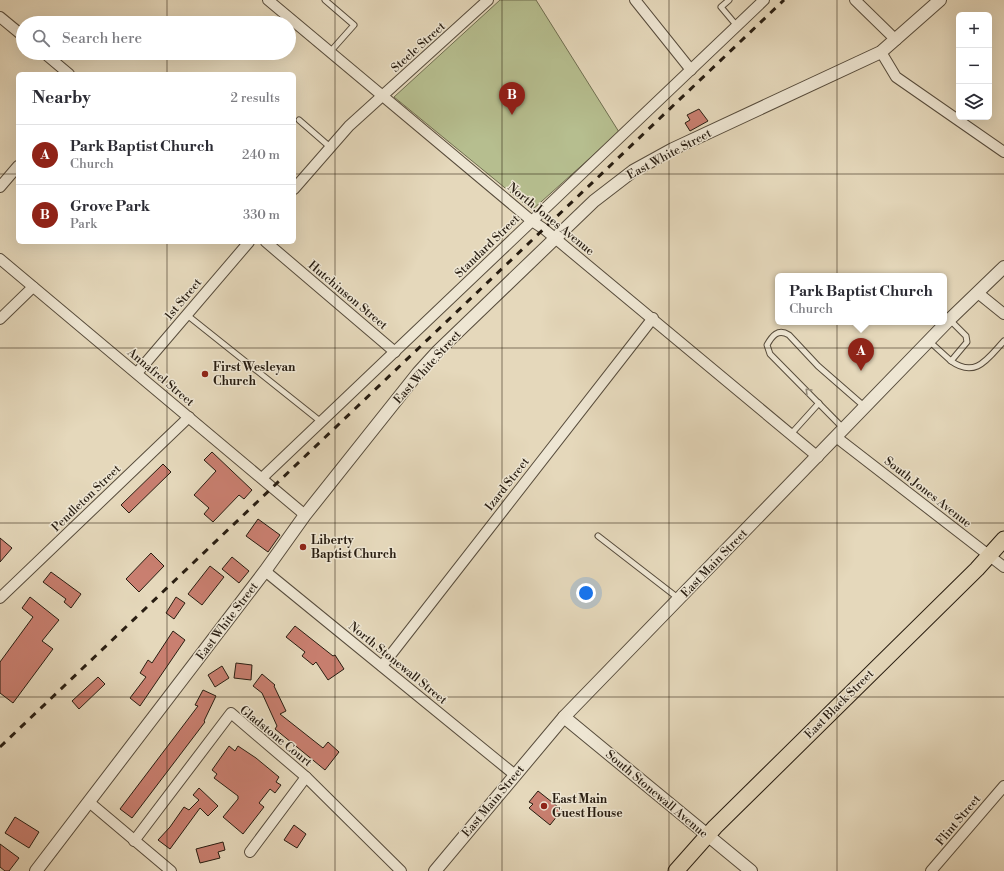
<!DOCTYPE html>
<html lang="en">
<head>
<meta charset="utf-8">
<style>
	body { margin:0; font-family:"Libre Bodoni",serif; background:#f2f2f3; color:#2b2b33 }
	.controls { position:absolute; right:12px; top:12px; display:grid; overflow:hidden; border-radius:6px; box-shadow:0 4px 16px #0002 }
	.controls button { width:36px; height:36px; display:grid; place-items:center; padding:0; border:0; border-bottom:1px solid #e1e1e2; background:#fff; color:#2b2b33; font:20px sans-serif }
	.you { position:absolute; left:586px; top:593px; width:14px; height:14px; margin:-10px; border:3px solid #fff; border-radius:50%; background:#1a73e8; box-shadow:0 0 0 6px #1a73e833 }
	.badge { display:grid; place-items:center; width:26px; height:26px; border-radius:50%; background:#8f2418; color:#fff; font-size:13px; font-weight:700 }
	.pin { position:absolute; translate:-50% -33px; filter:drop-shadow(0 1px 2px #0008) }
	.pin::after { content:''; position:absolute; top:21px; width:14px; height:12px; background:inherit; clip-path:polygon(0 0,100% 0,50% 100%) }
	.popup { position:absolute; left:775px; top:273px; width:172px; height:52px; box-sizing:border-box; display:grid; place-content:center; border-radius:6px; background:#fff; filter:drop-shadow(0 1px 3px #0005); font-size:13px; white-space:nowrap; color:#7c7c81 }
	.popup b { font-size:15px; color:#2b2b33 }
	.popup::after { content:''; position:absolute; left:50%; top:100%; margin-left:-8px; border:8px solid transparent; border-top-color:#fff }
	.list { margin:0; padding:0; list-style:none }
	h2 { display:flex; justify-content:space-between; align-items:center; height:52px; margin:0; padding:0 16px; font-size:17px }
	h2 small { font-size:13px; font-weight:400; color:#7c7c81 }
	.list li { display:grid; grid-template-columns:26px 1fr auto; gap:12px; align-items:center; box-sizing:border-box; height:60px; padding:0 16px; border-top:1px solid #e1e1e2 }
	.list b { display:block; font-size:15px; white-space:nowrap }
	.list p { margin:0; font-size:13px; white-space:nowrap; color:#7c7c81 }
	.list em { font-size:13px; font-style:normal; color:#7c7c81 }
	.icon { flex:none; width:22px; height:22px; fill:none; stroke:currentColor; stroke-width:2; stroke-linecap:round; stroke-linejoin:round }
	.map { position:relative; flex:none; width:1004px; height:871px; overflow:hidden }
	.search { position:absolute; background:#fff; box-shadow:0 4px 16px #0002; left:16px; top:16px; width:280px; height:44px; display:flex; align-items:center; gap:10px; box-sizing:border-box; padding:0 14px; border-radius:22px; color:#7c7c81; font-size:15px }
	.panel { position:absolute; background:#fff; box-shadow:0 4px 16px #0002; left:16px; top:72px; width:280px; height:172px; border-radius:6px }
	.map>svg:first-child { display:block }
</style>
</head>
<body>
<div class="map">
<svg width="1004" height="871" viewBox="0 0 1004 871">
	<rect width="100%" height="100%" fill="#e5d8bb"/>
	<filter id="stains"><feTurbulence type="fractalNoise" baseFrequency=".005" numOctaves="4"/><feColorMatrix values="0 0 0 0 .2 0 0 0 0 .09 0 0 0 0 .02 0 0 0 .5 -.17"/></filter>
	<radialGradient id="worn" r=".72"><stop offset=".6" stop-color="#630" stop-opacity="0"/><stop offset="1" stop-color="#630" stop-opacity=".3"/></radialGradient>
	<path fill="#b6be8f" stroke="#6f6e50" d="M500,0H536L619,132L532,210L394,97Z"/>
	<g fill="#c97f70" stroke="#281d11">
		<path d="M699,109L708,121L690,131L685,123L690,120L687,115Z"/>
		<path d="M212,452L252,490L244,499L239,495L213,522L204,514L209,508L194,495L216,471L204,460Z"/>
		<path d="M163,464L171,472L129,513L121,505Z"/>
		<path d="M258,519L280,535L268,552L246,536Z"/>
		<path d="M0,538L12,548L0,562Z"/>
		<path d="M151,553L164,566L139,592L126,579Z"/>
		<path d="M232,557L249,571L239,583L222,569Z"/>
		<path d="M210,566L224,577L202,605L188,594Z"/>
		<path d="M51,572L81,594L71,608L64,602L66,599L43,582Z"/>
		<path d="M30,597L59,620L42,641L53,649L13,703L0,693V662L33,617L22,608Z"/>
		<path d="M176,597L185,603L174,619L166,613Z"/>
		<path d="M295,626L333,656L335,655L344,669L328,680L316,662L313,665L302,656L305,652L286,637Z"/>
		<path d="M173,631L185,640L140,706L130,698L146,677L140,673L148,660L152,663Z"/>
		<path d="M236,663L252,665L251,680L234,678Z"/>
		<path d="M222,666L229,678L215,687L208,675Z"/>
		<path d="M262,674L275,685L274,686L286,711L280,714L323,748L328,742L339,752L325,770L275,729L277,726L262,693L253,686Z"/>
		<path d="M98,677L105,684L79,709L72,701Z"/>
		<path d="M203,690L216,696L204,721L205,722L132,818L120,809L198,706L195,705Z"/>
		<path d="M229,746L235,751L238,746L256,758L279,777L276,782L281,785L275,793L270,789L259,803L264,807L243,834L223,817L238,799V796L214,778L217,774L212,770Z"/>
		<path d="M199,788L218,806L208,816L200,808L170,849L158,840L170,827L184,807L189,810L199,800L193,795Z"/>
		<path d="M538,791L562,810L550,825L529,808L533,804L529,802Z"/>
		<path d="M15,817L39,832L29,848L5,833Z"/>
		<path d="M294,825L306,834L297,848L284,840Z"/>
		<path d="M223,842L225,850L218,852L220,858L200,863L196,849Z"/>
		<path d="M0,844L19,858L9,871H5L0,867Z"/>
	</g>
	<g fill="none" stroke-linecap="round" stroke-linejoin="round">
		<defs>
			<g id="service">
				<path d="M325,0L354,25L330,52"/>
				<path d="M729,0L721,7L737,26"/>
				<path d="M299,120L330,147"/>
				<path d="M187,315L320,421"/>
				<path d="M929,341L951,361L967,342L966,336L950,320"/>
				<path d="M951,361C976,379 988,358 1004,341"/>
				<path d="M843,428L770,354L767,345C772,336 778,328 789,335L818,366L865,407"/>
				<path d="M791,434L819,403"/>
				<path d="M598,536L678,598"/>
			</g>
			<g id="minor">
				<path d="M268,0L532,221L544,229L818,457"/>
				<path d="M635,0L691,70"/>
				<path d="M855,0L896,40"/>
				<path d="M0,17L23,36"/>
				<path d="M881,52L896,77L1004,152"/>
				<path d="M44,53L69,74"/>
				<path d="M0,187L18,166"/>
				<path d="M294,189L349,126L488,0"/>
				<path d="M266,242L395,352"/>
				<path d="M0,259L305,515"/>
				<path d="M978,293L1004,314"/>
				<path d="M0,319L33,287"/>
				<path d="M137,373L249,242"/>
				<path d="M836,437L1004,567"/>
				<path d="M262,478L764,0"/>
				<path d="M265,571L515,775"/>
				<path d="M0,598L189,417"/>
				<path d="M382,666L653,318"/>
				<path d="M89,802L171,871"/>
				<path d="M134,841L231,713L306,777L401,871"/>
				<path d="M250,852L306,777"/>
				<path d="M931,871L1004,786"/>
			</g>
			<g id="tertiary">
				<path d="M564,717L751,871"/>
				<path d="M36,871L265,571L305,515L418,373L438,351L594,201L633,171L673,149L881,52L940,0"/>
				<path d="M435,871L564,717L949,320L1004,267"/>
			</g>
			<path id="primary" d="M676,871L715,827L977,569L1004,539"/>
		</defs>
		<use href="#service" stroke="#574c3c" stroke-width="7"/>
		<use href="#minor" stroke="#574c3c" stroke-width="12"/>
		<use href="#tertiary" stroke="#574c3c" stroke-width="14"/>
		<use href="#primary" stroke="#281d11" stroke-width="17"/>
		<use href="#service" stroke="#eee6d3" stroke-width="5"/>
		<use href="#minor" stroke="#eee6d3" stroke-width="10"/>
		<use href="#tertiary" stroke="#eee6d3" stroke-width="12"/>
		<use href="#primary" stroke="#e5d8bb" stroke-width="15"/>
		<path stroke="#281d11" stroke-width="3" stroke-dasharray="7 7" stroke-linecap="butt" d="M0,747L784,0"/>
	</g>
	<defs><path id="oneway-chevron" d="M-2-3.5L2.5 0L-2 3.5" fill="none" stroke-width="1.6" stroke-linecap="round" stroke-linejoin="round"/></defs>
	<use stroke="#958c7c" href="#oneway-chevron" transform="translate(808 391) rotate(-135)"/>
	<path fill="none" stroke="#281d11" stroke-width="1" stroke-opacity="0.55" d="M167,0V23M335,0V871M502,0V871M669,0V871M837,0V871M167,53V74M0,174H18M294,174H1004M167,242V871M0,348H1004M0,523H1004M0,697H1004"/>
	<g fill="#8f2418" stroke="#eee6d3" stroke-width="1.5">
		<circle cx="205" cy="374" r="4"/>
		<circle cx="303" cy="547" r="4"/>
		<circle cx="544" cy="806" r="4"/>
	</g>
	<g text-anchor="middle" stroke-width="3" stroke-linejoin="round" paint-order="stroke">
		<g font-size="12" fill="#281d11" stroke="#eee6d3">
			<text transform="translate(418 47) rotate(-42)" y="4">Steele Street</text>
			<text transform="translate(669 154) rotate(-28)" y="4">East White Street</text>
			<text transform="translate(551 219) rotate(39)" y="4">North Jones Avenue</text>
			<text transform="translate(487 246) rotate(-44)" y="4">Standard Street</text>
			<text transform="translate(348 295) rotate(40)" y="4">Hutchinson Street</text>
			<text transform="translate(183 299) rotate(-50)" y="4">1st Street</text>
			<text transform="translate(427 367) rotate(-48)" y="4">East White Street</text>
			<text transform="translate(161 377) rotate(40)" y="4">Annafrel Street</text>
			<text transform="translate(507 484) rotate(-52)" y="4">Izard Street</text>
			<text transform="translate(928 492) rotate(38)" y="4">South Jones Avenue</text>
			<text transform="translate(86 498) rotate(-44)" y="4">Pendleton Street</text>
			<text transform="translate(714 563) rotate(-46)" y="4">East Main Street</text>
			<text transform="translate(227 621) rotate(-53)" y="4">East White Street</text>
			<text transform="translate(398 663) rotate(39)" y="4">North Stonewall Street</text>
			<text transform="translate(839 704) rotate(-45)" y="4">East Black Street</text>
			<text transform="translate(276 736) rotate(39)" y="4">Gladstone Court</text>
			<text transform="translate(657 794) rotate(40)" y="4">South Stonewall Avenue</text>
			<text transform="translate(493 801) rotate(-50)" y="4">East Main Street</text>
			<text transform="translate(958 820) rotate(-50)" y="4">Flint Street</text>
		</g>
		<g font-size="12" font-weight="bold" fill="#281d11" stroke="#eee6d3" text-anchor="start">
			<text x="213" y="371">First Wesleyan<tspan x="213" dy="14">Church</tspan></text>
			<text x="311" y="544">Liberty<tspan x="311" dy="14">Baptist Church</tspan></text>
			<text x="552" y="803">East Main<tspan x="552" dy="14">Guest House</tspan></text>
		</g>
	</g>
	<rect width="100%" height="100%" filter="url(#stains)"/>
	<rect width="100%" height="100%" fill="url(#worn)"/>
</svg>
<div class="controls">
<button>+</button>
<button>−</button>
<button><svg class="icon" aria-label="layers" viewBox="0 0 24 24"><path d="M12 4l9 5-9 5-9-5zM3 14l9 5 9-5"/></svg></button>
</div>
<div class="you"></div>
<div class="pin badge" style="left:861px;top:371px">A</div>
<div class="popup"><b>Park Baptist Church</b>Church</div>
<div class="pin badge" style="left:512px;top:115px">B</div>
<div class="search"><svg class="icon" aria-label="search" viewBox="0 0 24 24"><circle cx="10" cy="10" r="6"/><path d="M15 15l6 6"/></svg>Search here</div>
<section class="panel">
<h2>Nearby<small>2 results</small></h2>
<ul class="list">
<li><span class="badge">A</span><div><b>Park Baptist Church</b><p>Church</p></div><em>240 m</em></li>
<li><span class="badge">B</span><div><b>Grove Park</b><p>Park</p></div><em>330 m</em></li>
</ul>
</section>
</div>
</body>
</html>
